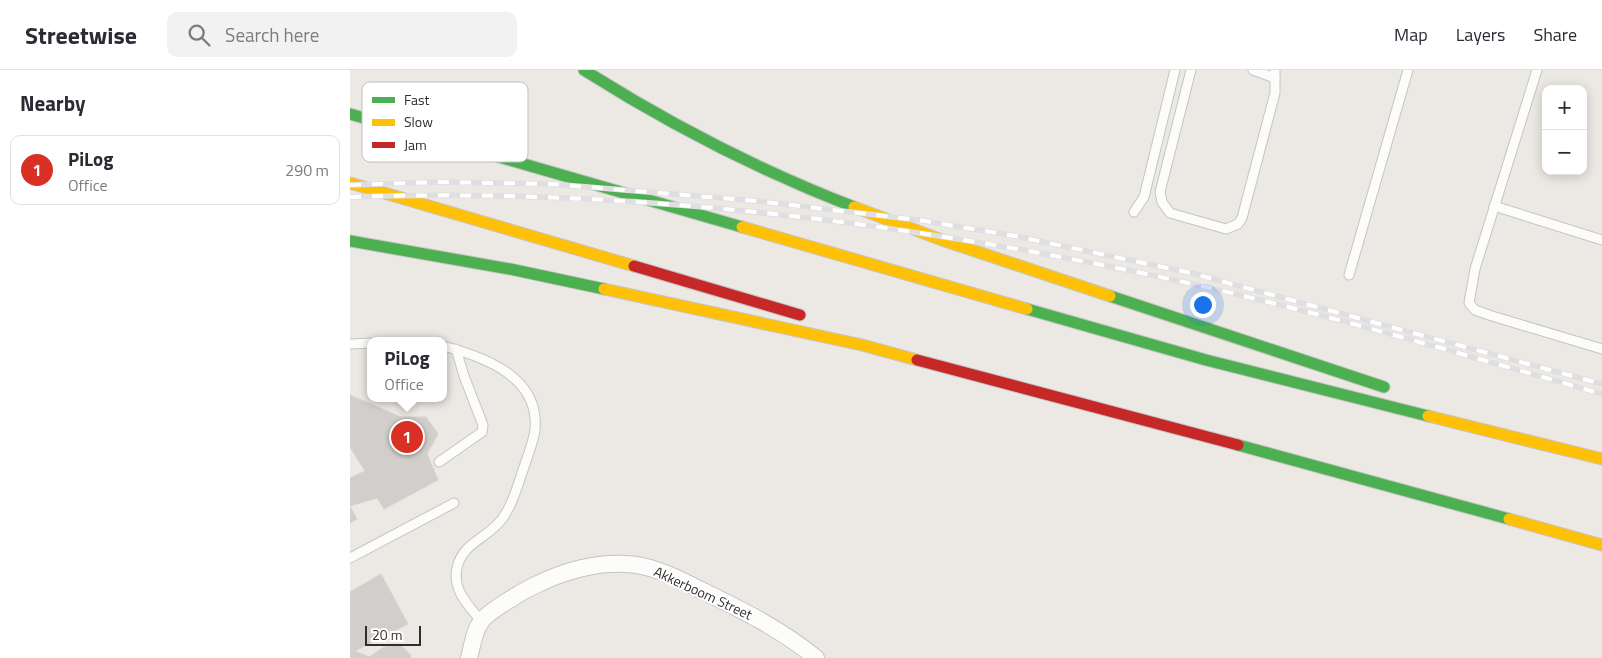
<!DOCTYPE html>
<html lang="en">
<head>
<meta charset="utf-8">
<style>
	body { margin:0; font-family:"Titillium Web",sans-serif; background:#f2f2f3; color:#2b2b33 }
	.controls { position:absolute; right:15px; top:15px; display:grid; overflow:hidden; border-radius:10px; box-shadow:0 2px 12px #0003 }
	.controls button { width:45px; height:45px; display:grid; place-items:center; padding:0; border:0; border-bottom:1px solid #e1e1e2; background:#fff; color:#2b2b33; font:25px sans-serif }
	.scale { position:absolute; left:15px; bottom:12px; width:56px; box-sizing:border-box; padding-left:5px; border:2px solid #2e2e2e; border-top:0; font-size:14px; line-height:18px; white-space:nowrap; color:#2e2e2e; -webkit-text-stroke:4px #fff; paint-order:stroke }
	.you { position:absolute; left:852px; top:234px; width:18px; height:18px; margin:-12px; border:4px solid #fff; border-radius:50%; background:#1a73e8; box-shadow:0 0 0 8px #1a73e833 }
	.badge { display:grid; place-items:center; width:32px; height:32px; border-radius:50%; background:#d93025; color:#fff; font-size:16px; font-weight:700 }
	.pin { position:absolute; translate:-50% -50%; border:2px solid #fff; box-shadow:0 1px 5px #0006 }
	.popup { position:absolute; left:17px; top:267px; width:80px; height:65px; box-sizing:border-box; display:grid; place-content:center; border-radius:10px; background:#fff; filter:drop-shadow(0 1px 4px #0005); font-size:16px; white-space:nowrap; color:#7c7c81 }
	.popup b { font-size:19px; color:#2b2b33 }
	.popup::after { content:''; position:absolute; left:50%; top:100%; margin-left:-10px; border:10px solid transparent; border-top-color:#fff }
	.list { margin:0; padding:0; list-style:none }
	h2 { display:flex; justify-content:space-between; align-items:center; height:65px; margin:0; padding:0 20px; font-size:21px }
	h2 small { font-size:16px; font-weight:400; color:#7c7c81 }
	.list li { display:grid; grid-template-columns:32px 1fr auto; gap:15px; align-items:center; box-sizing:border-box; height:70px; margin:0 10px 10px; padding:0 10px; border:1px solid #e1e1e2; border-radius:10px }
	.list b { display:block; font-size:19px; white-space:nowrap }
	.list p { margin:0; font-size:16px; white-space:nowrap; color:#7c7c81 }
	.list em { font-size:16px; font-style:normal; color:#7c7c81 }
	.icon { flex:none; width:28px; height:28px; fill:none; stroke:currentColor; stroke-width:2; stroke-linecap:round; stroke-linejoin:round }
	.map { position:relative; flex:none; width:1252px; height:588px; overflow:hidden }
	header { display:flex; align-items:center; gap:30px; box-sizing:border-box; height:70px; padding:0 25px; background:#fff; border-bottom:1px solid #e1e1e2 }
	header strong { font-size:24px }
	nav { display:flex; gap:28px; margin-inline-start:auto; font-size:18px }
	.search { width:350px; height:45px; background:#f2f2f3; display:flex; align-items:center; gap:12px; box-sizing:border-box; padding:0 18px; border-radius:10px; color:#7c7c81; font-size:19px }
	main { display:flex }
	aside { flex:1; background:#fff }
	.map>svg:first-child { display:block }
</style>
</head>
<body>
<header>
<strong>Streetwise</strong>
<div class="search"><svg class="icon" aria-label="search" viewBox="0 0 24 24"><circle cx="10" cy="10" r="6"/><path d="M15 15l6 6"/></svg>Search here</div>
<nav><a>Map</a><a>Layers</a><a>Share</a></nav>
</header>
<main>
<aside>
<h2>Nearby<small></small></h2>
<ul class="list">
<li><span class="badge">1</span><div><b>PiLog</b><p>Office</p></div><em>290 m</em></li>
</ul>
</aside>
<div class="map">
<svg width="1252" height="588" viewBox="0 0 1252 588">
	<rect width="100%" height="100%" fill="#ece8e4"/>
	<g fill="#d1cecb" stroke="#d7d4d0">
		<path d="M0,325L51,347H76L88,364L77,384L88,410L34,439L27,428L0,436L7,449L0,453V408L15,401L0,377Z"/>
		<path d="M31,504L58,554L5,581L19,587L34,577L50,575L60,584L61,588H0V522Z"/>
	</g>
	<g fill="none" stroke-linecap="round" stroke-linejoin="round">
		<defs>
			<g id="lane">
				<path d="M841,0L810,122L812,132L820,143L876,159L888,154L892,148L925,23V0"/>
				<path d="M903,0L925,8"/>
				<path d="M1187,0L1125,199L1119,233L1125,240L1142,246L1252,279"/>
				<path d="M1144,136L1252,170"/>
				<path d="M784,142L794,127L825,0"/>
				<path d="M999,205L1058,0"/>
				<path d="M0,274L21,273"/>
				<path d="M93,276C135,287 190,307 185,360C183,373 178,385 174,397C168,414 163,434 152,449C138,468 112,473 107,498C102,520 119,536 131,551"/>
				<path d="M89,392L132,362L133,355L114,306L106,279"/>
				<path d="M0,488L104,433"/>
			</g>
			<path id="street" d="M119,588C122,577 124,561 131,552C137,542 176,519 188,514C214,501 247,492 276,494C304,495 331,510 355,522C394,541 432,560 466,588"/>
			<g id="fast">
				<path d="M234,0C321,55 408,100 504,137"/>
				<path d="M0,44L392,157"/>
				<path d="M0,171L160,199L254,219"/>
				<path d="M760,226L1034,317"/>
				<path d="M677,239L856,290L1078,346"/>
				<path d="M888,375L1159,449"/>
			</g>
			<g id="slow">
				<path d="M0,113L284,196"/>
				<path d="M504,137L592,170L760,226"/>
				<path d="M392,157L677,239"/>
				<path d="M254,219L512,275L567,290"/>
				<path d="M1078,346L1252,389"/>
				<path d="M1159,449L1252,475"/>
			</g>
			<g id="jam">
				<path d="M284,196L450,245"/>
				<path d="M567,290L888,375"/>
			</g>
		</defs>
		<use href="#lane" stroke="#c5c4c5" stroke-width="11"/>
		<use href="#street" stroke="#c5c4c5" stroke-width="18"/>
		<use href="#fast" stroke="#c6c5c4" stroke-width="13"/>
		<use href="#slow" stroke="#c6c5c4" stroke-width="13"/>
		<use href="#jam" stroke="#c6c5c4" stroke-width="13"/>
		<use href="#lane" stroke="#fcfcfb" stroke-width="9"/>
		<use href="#street" stroke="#fcfcfb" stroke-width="16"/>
		<use href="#fast" stroke="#4caf50" stroke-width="11"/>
		<use href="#slow" stroke="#ffc107" stroke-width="11"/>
		<use href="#jam" stroke="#c62828" stroke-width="11"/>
		<defs>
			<g id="rail">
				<path d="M0,115L88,112L202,114L407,131L568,150L665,166L841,203L1252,314"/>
				<path d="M0,127C280,117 565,153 838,213C977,244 1115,285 1252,324"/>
			</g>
		</defs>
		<use href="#rail" stroke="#dfdfe1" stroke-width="5.5"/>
		<use href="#rail" stroke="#fff" stroke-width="4" stroke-dasharray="11" stroke-linecap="butt"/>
	</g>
	<g text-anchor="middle" stroke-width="4" stroke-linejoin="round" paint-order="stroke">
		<g font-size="14" fill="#2e2e2e" stroke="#fff">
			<text transform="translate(353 523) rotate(25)" y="5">Akkerboom Street</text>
		</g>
	</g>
	<rect x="12" y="12" width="166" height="80" rx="8" fill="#fff" stroke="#c0c0c0" stroke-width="1"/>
	<rect x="22" y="27" width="23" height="6" fill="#4caf50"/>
	<rect x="22" y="49" width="23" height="7" fill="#ffc107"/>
	<rect x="22" y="72" width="23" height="6" fill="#c62828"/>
	<g font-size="14" fill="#2e2e2e">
		<text x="54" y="35">Fast</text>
		<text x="54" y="57">Slow</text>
		<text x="54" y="80">Jam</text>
	</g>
</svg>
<div class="controls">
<button>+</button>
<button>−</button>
</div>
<div class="scale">20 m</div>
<div class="you"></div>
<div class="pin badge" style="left:57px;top:367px">1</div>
<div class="popup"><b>PiLog</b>Office</div>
</div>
</main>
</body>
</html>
